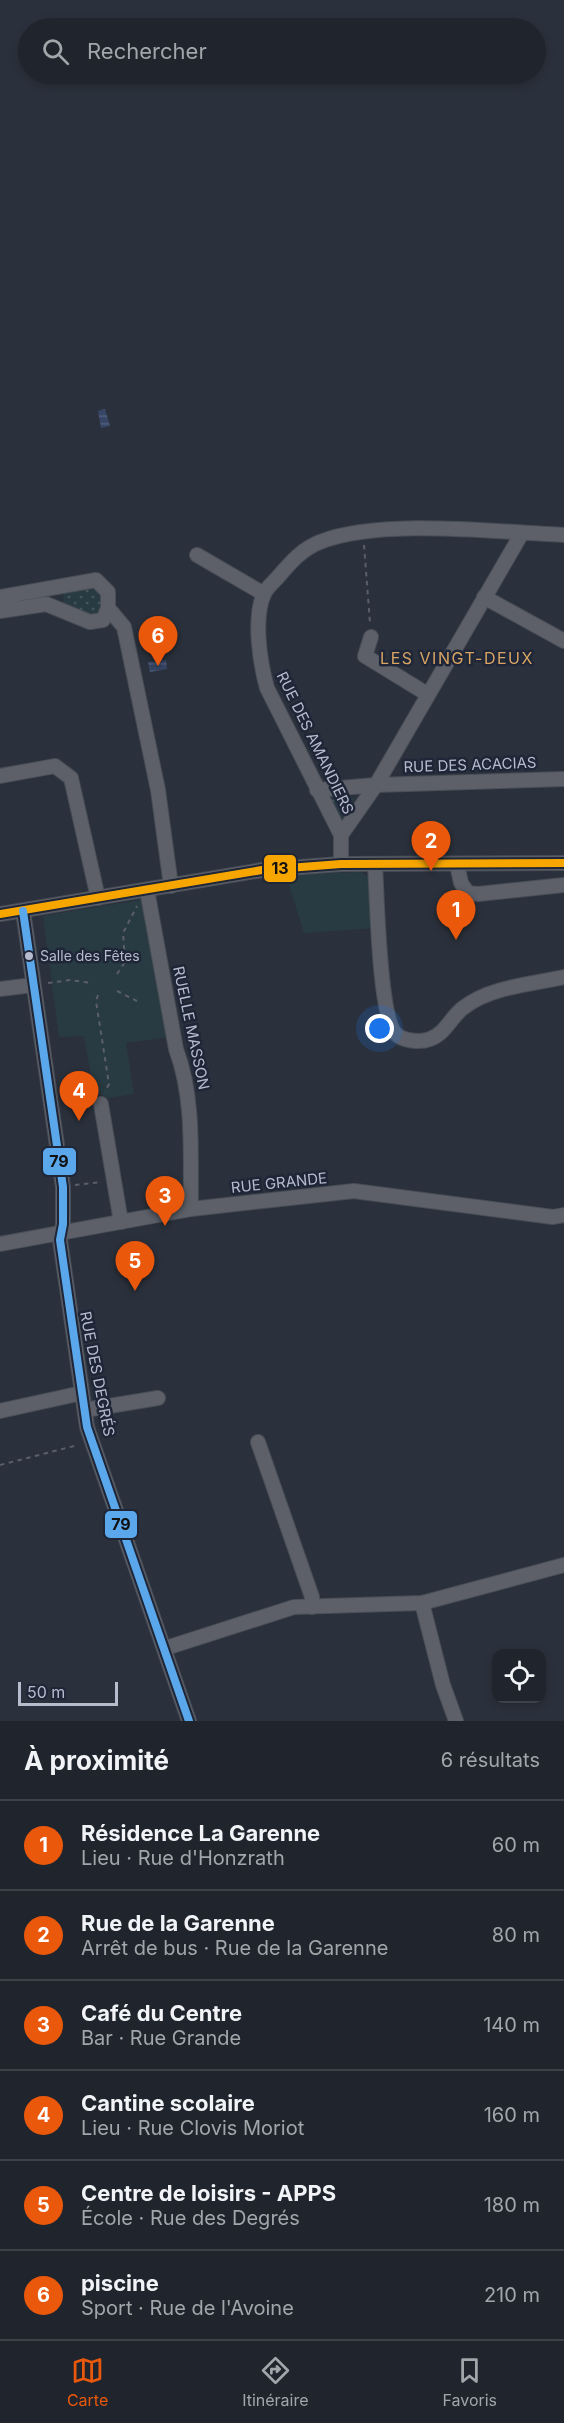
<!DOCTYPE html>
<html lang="fr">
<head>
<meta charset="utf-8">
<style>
	body { margin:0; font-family:Inter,sans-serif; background:#2d3139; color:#f1f3f6 }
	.controls { position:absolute; right:18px; bottom:18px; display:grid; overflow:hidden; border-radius:12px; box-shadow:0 3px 9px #0003 }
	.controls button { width:54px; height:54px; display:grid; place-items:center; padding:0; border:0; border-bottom:2px solid #3d4249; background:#20252d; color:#f1f3f6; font:30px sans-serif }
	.scale { position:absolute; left:18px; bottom:15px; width:100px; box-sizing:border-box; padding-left:6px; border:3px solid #b7bccc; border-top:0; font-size:16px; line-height:21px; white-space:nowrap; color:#b7bccc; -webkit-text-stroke:4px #1e2637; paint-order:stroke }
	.you { position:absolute; left:380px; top:1029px; width:21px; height:21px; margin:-15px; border:4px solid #fff; border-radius:50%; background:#1a73e8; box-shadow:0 0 0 9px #1a73e833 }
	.badge { display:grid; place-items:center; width:39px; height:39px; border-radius:50%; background:#ea580c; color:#fff; font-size:20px; font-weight:700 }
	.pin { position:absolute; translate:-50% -50px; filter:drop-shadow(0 2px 3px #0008) }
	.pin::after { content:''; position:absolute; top:32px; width:21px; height:18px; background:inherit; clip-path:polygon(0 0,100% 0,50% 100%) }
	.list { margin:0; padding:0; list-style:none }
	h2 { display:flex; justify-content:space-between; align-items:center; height:78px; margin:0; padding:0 24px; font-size:26px }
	h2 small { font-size:20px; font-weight:400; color:#a2a5aa }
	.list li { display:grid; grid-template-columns:39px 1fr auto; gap:18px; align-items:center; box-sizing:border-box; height:90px; padding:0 24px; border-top:2px solid #3d4249 }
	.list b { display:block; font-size:22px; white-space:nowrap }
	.list p { margin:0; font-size:20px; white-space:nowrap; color:#a2a5aa }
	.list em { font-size:20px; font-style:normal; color:#a2a5aa }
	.icon { flex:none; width:33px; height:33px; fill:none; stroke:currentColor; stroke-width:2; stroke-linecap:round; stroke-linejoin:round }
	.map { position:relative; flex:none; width:564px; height:1721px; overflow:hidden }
	.search { position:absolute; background:#20252d; box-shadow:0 3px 9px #0003; left:18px; right:18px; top:18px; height:66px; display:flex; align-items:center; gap:15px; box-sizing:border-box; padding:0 21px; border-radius:33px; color:#a2a5aa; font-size:22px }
	.sheet { height:618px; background:#20252d }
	nav { display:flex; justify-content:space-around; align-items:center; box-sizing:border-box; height:84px; border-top:2px solid #3d4249; background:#20252d; font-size:16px; color:#a2a5aa }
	nav a { display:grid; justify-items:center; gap:3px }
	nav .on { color:#ea580c }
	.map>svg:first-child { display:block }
</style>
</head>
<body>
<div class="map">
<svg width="564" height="1721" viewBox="0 0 564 1721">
	<defs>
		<pattern id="grass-dots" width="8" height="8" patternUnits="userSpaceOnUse" patternTransform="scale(1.5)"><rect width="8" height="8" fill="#283b42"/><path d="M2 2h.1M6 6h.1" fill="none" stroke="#45555c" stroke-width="1.8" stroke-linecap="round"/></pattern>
		<pattern id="water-rules" width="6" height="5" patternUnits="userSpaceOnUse" patternTransform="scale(1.5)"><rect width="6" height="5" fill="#374666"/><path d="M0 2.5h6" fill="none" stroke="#525f7b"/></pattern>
	</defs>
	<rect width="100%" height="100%" fill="#2b313c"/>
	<g fill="url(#grass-dots)">
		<path d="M96,587L104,600L102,611L95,615L64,608L63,592Z"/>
		<path d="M343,795L354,799L349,814L344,818L334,813L331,799Z"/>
	</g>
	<g fill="#283b42">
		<path d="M361,872L372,880L376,928L304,933L286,875Z"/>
		<path d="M142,900L168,1037L126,1043L134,1094L107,1098L94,1091L84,1036L59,1037L43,916Z"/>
	</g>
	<g fill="url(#water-rules)">
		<path d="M105,409L110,426L101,428L98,411Z"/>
		<path d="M166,660L167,669L150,672L148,662Z"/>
	</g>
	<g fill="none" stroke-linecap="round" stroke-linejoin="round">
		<defs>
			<g id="minor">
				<path d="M197,555L264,594"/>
				<path d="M0,597L96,580L108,592V608L103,620L90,622L46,604L0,611"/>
				<path d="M484,597L564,641"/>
				<path d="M108,608L124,627L158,790L171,886"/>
				<path d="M371,637L365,656L427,694"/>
				<path d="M0,776L55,766L71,778L98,898"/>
				<path d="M376,785L522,533"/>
				<path d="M376,785L564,779"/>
				<path d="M317,790L376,785L341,835"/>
				<path d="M341,864V835L267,688C260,663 253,618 264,594C266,588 274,582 278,577C291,562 302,549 320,542C380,518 497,532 564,535"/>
				<path d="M457,864L461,883L468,893L478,894L564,885"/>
				<path d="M375,865C377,895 379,1014 395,1033C402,1041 420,1043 430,1039C445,1034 451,1017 463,1008C489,987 532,984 564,977"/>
				<path d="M147,890L176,1049C195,1100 190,1156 191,1209"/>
				<path d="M23,911L63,1187V1224L60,1240L87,1427L189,1721"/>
				<path d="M0,914L262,870L341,864L564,863"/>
				<path d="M0,989L33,985"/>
				<path d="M101,1104L121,1222"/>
				<path d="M0,1244L191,1209L354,1191L553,1217L564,1215"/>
				<path d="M85,1410L158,1398"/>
				<path d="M0,1411L82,1393"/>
				<path d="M258,1442L312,1597V1607"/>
				<path d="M422,1603L443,1685L456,1721"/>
				<path d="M166,1648L294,1607L422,1603L564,1565"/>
			</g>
		</defs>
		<use href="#minor" stroke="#494e56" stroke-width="16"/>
		<g stroke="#5a5e66" stroke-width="2" stroke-dasharray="4.5 4.5" stroke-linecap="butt">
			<path d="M364,545L370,623"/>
			<path d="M117,974L125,962L123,933L137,906"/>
			<path d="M48,983L70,980L91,983"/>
			<path d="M117,991L137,1001"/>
			<path d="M98,995L96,1001L109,1084L105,1092"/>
			<path d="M64,1103L88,1100"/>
			<path d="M75,1185L102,1182"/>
			<path d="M0,1465L78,1445"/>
		</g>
		<use href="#minor" stroke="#5d6069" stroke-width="14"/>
		<defs>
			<path id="bus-1" d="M0,914L262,870L341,864L564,863"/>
			<path id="bus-2" d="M23,911L63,1187V1224L60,1240L87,1427L189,1721"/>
		</defs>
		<use href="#bus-1" stroke="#1e2637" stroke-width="12"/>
		<use href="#bus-2" stroke="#1e2637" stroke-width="12"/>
		<use href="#bus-1" stroke="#f7a600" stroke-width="8"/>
		<use href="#bus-2" stroke="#5aa8eb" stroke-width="8"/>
	</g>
	<circle fill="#b7bccc" stroke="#1e2637" stroke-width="2" cx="29" cy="956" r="5"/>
	<g text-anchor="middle" stroke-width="5" stroke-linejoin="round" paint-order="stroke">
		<g font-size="14" fill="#b7bccc" stroke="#1e2637" text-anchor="start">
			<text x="40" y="961">Salle des Fêtes</text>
		</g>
		<g font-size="15" fill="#b7bccc" stroke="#1e2637">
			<text transform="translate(315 743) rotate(64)" y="5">RUE DES AMANDIERS</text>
			<text transform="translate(470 765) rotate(-2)" y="5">RUE DES ACACIAS</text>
			<text transform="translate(191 1028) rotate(78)" y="5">RUELLE MASSON</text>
			<text transform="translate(279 1183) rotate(-6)" y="5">RUE GRANDE</text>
			<text transform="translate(97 1374) rotate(79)" y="5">RUE DES DEGRÉS</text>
		</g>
		<g font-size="16" letter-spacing="1.5" fill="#d9a464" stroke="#1e2637">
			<text x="457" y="664">LES VINGT-DEUX</text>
		</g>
	</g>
	<g stroke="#1e2637" stroke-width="2">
		<rect x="263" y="854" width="34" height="29" rx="6" fill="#f7a600"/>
		<rect x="42" y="1147" width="35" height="29" rx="6" fill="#5aa8eb"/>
		<rect x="104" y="1510" width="34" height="29" rx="6" fill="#5aa8eb"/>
	</g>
	<g font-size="16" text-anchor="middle" font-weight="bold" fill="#111">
		<text x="280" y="874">13</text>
		<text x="59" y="1167">79</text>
		<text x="121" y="1530">79</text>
	</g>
</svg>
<div class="controls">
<button><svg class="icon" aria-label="locate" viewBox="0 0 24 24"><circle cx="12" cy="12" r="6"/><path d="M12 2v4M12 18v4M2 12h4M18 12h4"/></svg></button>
</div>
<div class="scale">50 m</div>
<div class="you"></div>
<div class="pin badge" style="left:456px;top:940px">1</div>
<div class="pin badge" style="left:431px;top:871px">2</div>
<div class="pin badge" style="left:165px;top:1226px">3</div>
<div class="pin badge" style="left:79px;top:1121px">4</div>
<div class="pin badge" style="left:135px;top:1291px">5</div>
<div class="pin badge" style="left:158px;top:666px">6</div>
<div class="search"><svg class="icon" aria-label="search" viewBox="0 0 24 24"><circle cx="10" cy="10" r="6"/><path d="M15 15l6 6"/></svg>Rechercher</div>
</div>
<section class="sheet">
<h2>À proximité<small>6 résultats</small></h2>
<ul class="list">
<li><span class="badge">1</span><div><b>Résidence La Garenne</b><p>Lieu · Rue d'Honzrath</p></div><em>60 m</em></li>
<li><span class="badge">2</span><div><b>Rue de la Garenne</b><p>Arrêt de bus · Rue de la Garenne</p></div><em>80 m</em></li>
<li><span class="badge">3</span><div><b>Café du Centre</b><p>Bar · Rue Grande</p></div><em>140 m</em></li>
<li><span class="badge">4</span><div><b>Cantine scolaire</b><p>Lieu · Rue Clovis Moriot</p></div><em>160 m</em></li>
<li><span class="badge">5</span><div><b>Centre de loisirs - APPS</b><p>École · Rue des Degrés</p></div><em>180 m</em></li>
<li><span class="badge">6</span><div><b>piscine</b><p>Sport · Rue de l'Avoine</p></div><em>210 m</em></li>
</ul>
</section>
<nav>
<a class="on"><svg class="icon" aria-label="map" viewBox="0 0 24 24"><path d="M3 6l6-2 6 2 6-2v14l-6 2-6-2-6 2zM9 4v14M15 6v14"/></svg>Carte</a>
<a><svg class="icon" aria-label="directions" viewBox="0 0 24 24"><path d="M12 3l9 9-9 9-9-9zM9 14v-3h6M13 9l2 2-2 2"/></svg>Itinéraire</a>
<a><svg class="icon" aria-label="saved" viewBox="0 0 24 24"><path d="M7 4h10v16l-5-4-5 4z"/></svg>Favoris</a>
</nav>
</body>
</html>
